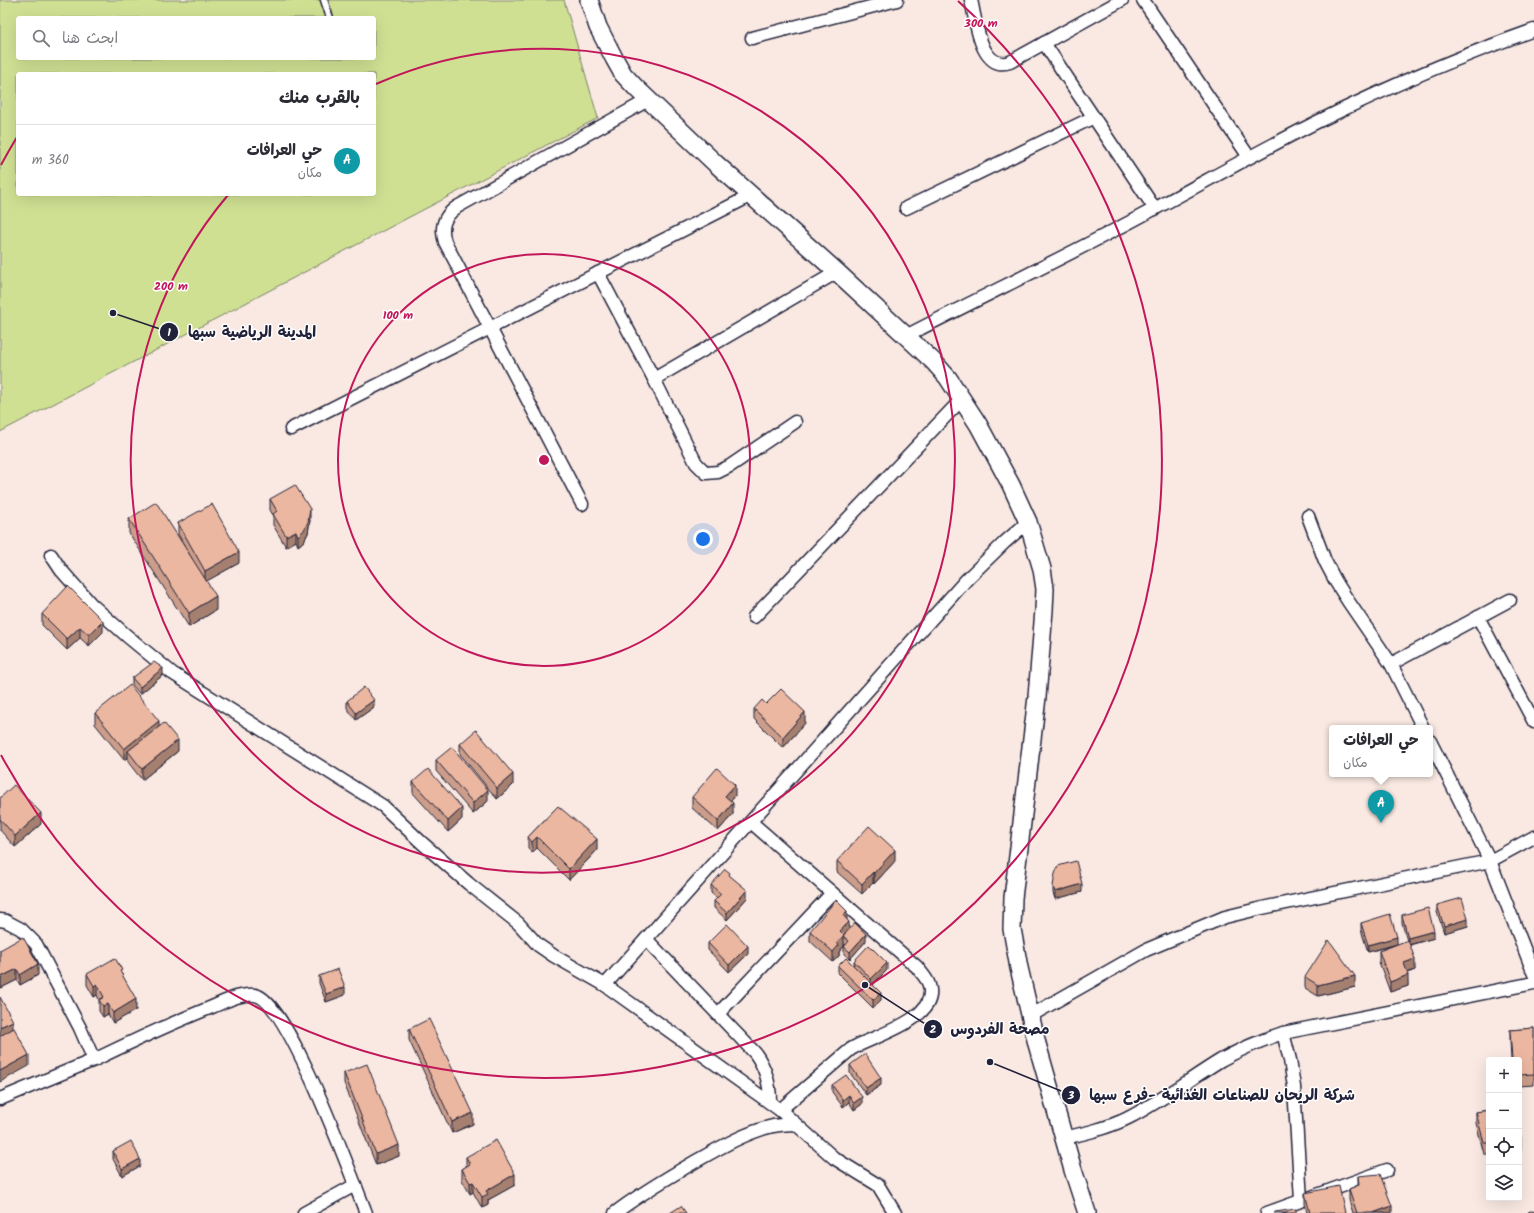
<!DOCTYPE html>
<html lang="ar">
<head>
<meta charset="utf-8">
<style>
	body { margin:0; font-family:Kalam,"Playpen Sans Arabic",sans-serif; background:#f7f7f7; color:#2b2b33; direction:rtl }
	.controls { position:absolute; right:12px; bottom:12px; display:grid; overflow:hidden; border-radius:4px; box-shadow:0 4px 16px #0002 }
	.controls button { width:36px; height:36px; display:grid; place-items:center; padding:0; border:0; border-bottom:1px solid #e1e1e2; background:#fff; color:#2b2b33; font:20px sans-serif }
	.you { position:absolute; left:703px; top:539px; width:14px; height:14px; margin:-10px; border:3px solid #fff; border-radius:50%; background:#1a73e8; box-shadow:0 0 0 6px #1a73e833 }
	.badge { display:grid; place-items:center; width:26px; height:26px; border-radius:50%; background:#2563eb; color:#fff; font-size:13px; font-weight:700 }
	.pin { position:absolute; translate:-50% -33px; filter:drop-shadow(0 1px 2px #0008) }
	.pin::after { content:''; position:absolute; top:21px; width:14px; height:12px; background:inherit; clip-path:polygon(0 0,100% 0,50% 100%) }
	.popup { position:absolute; left:1329px; top:725px; width:104px; height:52px; box-sizing:border-box; display:grid; place-content:center; border-radius:4px; background:#fff; filter:drop-shadow(0 1px 3px #0005); font-size:13px; white-space:nowrap; color:#7c7c81 }
	.popup b { font-size:15px; color:#2b2b33 }
	.popup::after { content:''; position:absolute; left:50%; top:100%; margin-left:-8px; border:8px solid transparent; border-top-color:#fff }
	.list { margin:0; padding:0; list-style:none }
	h2 { display:flex; justify-content:space-between; align-items:center; height:52px; margin:0; padding:0 16px; font-size:17px }
	h2 small { font-size:13px; font-weight:400; color:#7c7c81 }
	.list li { display:grid; grid-template-columns:26px 1fr auto; gap:12px; align-items:center; box-sizing:border-box; height:72px; padding:0 16px; border-top:1px solid #e1e1e2 }
	.list b { display:block; font-size:15px; white-space:nowrap }
	.list p { margin:0; font-size:13px; white-space:nowrap; color:#7c7c81 }
	.list em { font-size:13px; font-style:normal; color:#7c7c81 }
	.icon { flex:none; width:22px; height:22px; fill:none; stroke:currentColor; stroke-width:2; stroke-linecap:round; stroke-linejoin:round }
	.map { position:relative; flex:none; width:1534px; height:1213px; overflow:hidden; direction:ltr }
	.search { position:absolute; background:#fff; box-shadow:0 4px 16px #0002; left:16px; top:16px; width:360px; height:44px; display:flex; align-items:center; gap:10px; box-sizing:border-box; padding:0 14px; border-radius:4px; color:#7c7c81; font-size:15px }
	.panel { position:absolute; background:#fff; box-shadow:0 4px 16px #0002; left:16px; top:72px; width:360px; height:124px; border-radius:4px; direction:rtl }
	.map>svg:first-child { display:block }
</style>
</head>
<body>
<div class="map">
<svg width="1534" height="1213" viewBox="0 0 1534 1213">
	<rect width="100%" height="100%" fill="#f9e9e2"/>
	<filter id="ink" filterUnits="userSpaceOnUse"><feTurbulence type="fractalNoise" baseFrequency=".025" numOctaves="2"/><feDisplacementMap in="SourceGraphic" scale="8" xChannelSelector="R" yChannelSelector="G"/><feConvolveMatrix kernelMatrix="1 2 1 2 8 2 1 2 1" color-interpolation-filters="sRGB"/></filter>
	<g filter="url(#ink)">
		<path fill="#d0e093" stroke="#798167" fill-rule="evenodd" d="M0,0H564L598,118L0,432ZM18,18H374V58H18ZM18,74H374V194H18Z"/>
		<g fill="none" stroke-linecap="round" stroke-linejoin="round">
			<defs>
				<path id="lane" d="M324,0L330,18"/>
				<g id="street">
					<path d="M971,0C976,20 980,72 1010,62L1122,0"/>
					<path d="M1143,0L1249,157"/>
					<path d="M752,38L897,0"/>
					<path d="M1044,43L1155,209"/>
					<path d="M906,208L1094,117"/>
					<path d="M598,273L654,379L696,463L706,473L718,472L730,466L795,422"/>
					<path d="M906,336C989,293 1074,253 1156,208C1210,179 1263,149 1317,122C1388,87 1460,56 1534,30"/>
					<path d="M654,379L837,272"/>
					<path d="M291,429L752,195"/>
					<path d="M582,504L445,242C440,227 444,216 457,207L648,100"/>
					<path d="M1308,516L1325,561L1336,582L1348,601L1391,664L1423,728"/>
					<path d="M51,555L61,570L91,604L127,636L172,673L383,806L421,842L469,884L518,923L538,945L554,956L605,985L780,1110L834,1158L878,1185L895,1213"/>
					<path d="M754,617L962,399"/>
					<path d="M1478,617L1534,722"/>
					<path d="M1391,664L1510,600"/>
					<path d="M1430,741L1490,861L1534,974"/>
					<path d="M751,822L917,967C921,973 927,978 929,985C940,1020 872,1036 851,1049L780,1110"/>
					<path d="M0,920L6,921L21,929L36,944L80,1028L94,1060C133,1041 172,1023 212,1007C226,1001 241,993 255,995C288,1000 352,1178 366,1213"/>
					<path d="M646,939L755,1053C766,1068 770,1083 770,1102"/>
					<path d="M605,985L967,579L1005,542L1028,522"/>
					<path d="M718,1014L832,893"/>
					<path d="M1030,1016L1146,950L1225,917L1262,908L1490,861L1534,837"/>
					<path d="M1283,1033L1290,1060L1294,1087L1301,1200"/>
					<path d="M0,1099L94,1060"/>
					<path d="M1064,1138C1086,1133 1108,1128 1128,1118C1161,1101 1190,1079 1221,1060C1241,1049 1262,1040 1283,1033L1534,983"/>
					<path d="M304,1213L355,1185"/>
					<path d="M615,1213C641,1193 669,1177 698,1160C721,1147 747,1132 773,1126C780,1125 788,1124 795,1124"/>
					<path d="M1267,1213L1387,1170"/>
				</g>
				<path id="secondary" d="M589,0L598,27L614,58L623,74L636,88L715,163L837,272L933,361L948,378L978,424L1011,485L1028,522L1042,569L1045,589L1044,610L1037,697L1013,898L1012,929L1019,968L1037,1044L1073,1170L1087,1213"/>
			</defs>
			<use href="#lane" stroke="#22223b" stroke-width="9"/>
			<use href="#street" stroke="#22223b" stroke-width="15"/>
			<use href="#secondary" stroke="#22223b" stroke-width="20"/>
			<use href="#lane" stroke="#fff" stroke-width="6"/>
			<use href="#street" stroke="#fff" stroke-width="12"/>
			<use href="#secondary" stroke="#fff" stroke-width="17"/>
		</g>
		<g fill="#cb9d8a" stroke="#22223b">
			<path d="M270,499L310,520L308,533L304,541L298,546L296,541L286,547L273,525V515L270,510Z"/>
			<path d="M129,519L192,559L178,534V523L239,563L206,581L216,610L189,627L129,533Z"/>
			<path d="M42,614L103,632L89,646L80,638L67,650L42,625Z"/>
			<path d="M163,675L140,694L132,685V678Z"/>
			<path d="M347,701L374,707L356,720L347,708Z"/>
			<path d="M766,704L805,723L783,748L754,719V709Z"/>
			<path d="M95,713L159,727L178,751L142,780L128,762V757L124,760L95,724Z"/>
			<path d="M460,744L513,785L497,799L460,754Z"/>
			<path d="M436,760L488,801L473,814L436,771Z"/>
			<path d="M413,782L462,819L448,832L413,793Z"/>
			<path d="M735,796L731,801L733,814L718,831L692,808V797Z"/>
			<path d="M0,798L41,824L15,847L0,830Z"/>
			<path d="M558,806L597,850L569,880L537,848L532,853L528,848V837Z"/>
			<path d="M837,861H895L874,884L873,883L862,894L837,872Z"/>
			<path d="M730,876L747,898L727,920L714,908V901L717,898L711,893V885Z"/>
			<path d="M1053,886L1082,892L1055,899L1053,893Z"/>
			<path d="M1437,905L1468,926L1444,933L1437,912Z"/>
			<path d="M1402,915L1434,938L1410,945L1415,970L1407,973L1408,986L1390,992L1379,962V951L1407,941L1402,923Z"/>
			<path d="M847,920L849,929L866,941L850,959L844,954V947L846,945L844,944V946L839,952V956L833,962L810,941V931Z"/>
			<path d="M1361,923L1397,944L1368,952L1361,930Z"/>
			<path d="M708,943L748,954L729,972L708,950Z"/>
			<path d="M0,950L38,975L20,985L17,980L1,988L0,987Z"/>
			<path d="M854,961L887,970L873,985L881,1000L873,1008L838,973V966L854,965Z"/>
			<path d="M87,974H122L136,1010L113,1023L108,1014L103,1017L99,1011V1000L97,995L94,997L87,985Z"/>
			<path d="M319,976L345,995L326,1002L319,983Z"/>
			<path d="M1305,977L1355,987L1318,996L1305,988Z"/>
			<path d="M1534,1028V1085L1519,1086V1060H1511L1510,1041V1030Z"/>
			<path d="M409,1029L473,1124L452,1133L409,1040Z"/>
			<path d="M850,1065L881,1085L866,1095L850,1073Z"/>
			<path d="M344,1073L399,1156L376,1165L344,1083Z"/>
			<path d="M832,1085L862,1104L854,1110L849,1102L843,1107L832,1092Z"/>
			<path d="M1489,1110V1154H1484L1476,1123V1112Z"/>
			<path d="M1519,1122L1521,1140V1150L1519,1151Z"/>
			<path d="M113,1151L140,1166L122,1176L113,1159Z"/>
			<path d="M466,1157L515,1185L488,1200V1205L482,1208L473,1192L470,1194L462,1180V1169L466,1167Z"/>
			<path d="M1358,1176L1392,1213H1353L1349,1200V1189L1358,1185Z"/>
			<path d="M1305,1193L1345,1213H1307L1305,1204Z"/>
		</g>
		<g fill="#a58070" stroke="#22223b">
			<path d="M310,509V520L308,533L304,541L298,546V536Z"/>
			<path d="M296,531V541L286,547V536Z"/>
			<path d="M239,552V563L205,582V571Z"/>
			<path d="M216,596V610L189,627V613Z"/>
			<path d="M103,621V632L89,646V635Z"/>
			<path d="M80,627V638L67,650V639Z"/>
			<path d="M163,668V675L140,694V687Z"/>
			<path d="M374,700V707L356,720V713Z"/>
			<path d="M805,712V723L783,748V737Z"/>
			<path d="M159,721V732L128,751V757L124,760V749Z"/>
			<path d="M178,740V751L142,780V769Z"/>
			<path d="M513,774V785L497,799V788Z"/>
			<path d="M735,785V796L725,807V796Z"/>
			<path d="M488,790V801L473,814V803Z"/>
			<path d="M733,803V814L718,831V821Z"/>
			<path d="M462,808V819L448,832V821Z"/>
			<path d="M41,813V824L15,847V836Z"/>
			<path d="M537,837V848L532,853V842Z"/>
			<path d="M597,839V850L569,880V869Z"/>
			<path d="M895,850V861L874,884V873Z"/>
			<path d="M873,872V883L862,894V884Z"/>
			<path d="M1082,884V892L1055,899V892Z"/>
			<path d="M747,890V898L727,920V913Z"/>
			<path d="M847,911V922L843,915Z"/>
			<path d="M1468,919V926L1444,933V926Z"/>
			<path d="M849,922V933L844,936V946L839,952V956L833,962V952L837,943L840,931Z"/>
			<path d="M1434,931V938L1408,945V938Z"/>
			<path d="M866,934V941L850,959V952Z"/>
			<path d="M1397,937V944L1368,952V945Z"/>
			<path d="M748,946V954L729,972V965Z"/>
			<path d="M1415,959V970L1404,974V963Z"/>
			<path d="M887,963V970L871,986V979Z"/>
			<path d="M38,964V975L20,985V975Z"/>
			<path d="M17,969V980L1,988V977Z"/>
			<path d="M1408,975V986L1390,992V982Z"/>
			<path d="M1355,976V987L1318,996V985Z"/>
			<path d="M97,984V995L94,997V986Z"/>
			<path d="M345,987V995L326,1002V994Z"/>
			<path d="M881,993V1000L873,1008V1000Z"/>
			<path d="M136,999V1010L113,1023V1013Z"/>
			<path d="M108,1004V1014L103,1017V1006Z"/>
			<path d="M13,1021V1031L0,1038V1027Z"/>
			<path d="M29,1055V1066L0,1082V1071Z"/>
			<path d="M881,1078V1085L866,1095V1088Z"/>
			<path d="M849,1095V1102L843,1107V1100Z"/>
			<path d="M862,1097V1104L854,1110V1103Z"/>
			<path d="M473,1113V1124L452,1133V1122Z"/>
			<path d="M399,1145V1156L376,1165V1154Z"/>
			<path d="M140,1159V1166L122,1176V1169Z"/>
			<path d="M515,1174V1185L488,1200V1205L482,1208V1197L486,1191Z"/>
			<path d="M473,1182V1192L470,1194V1183Z"/>
			<path d="M1392,1206V1213H1373Z"/>
		</g>
		<g fill="#ecb7a0" stroke="#22223b">
			<path d="M295,485L310,509L308,522L304,530L298,536L296,531L286,536L273,514L277,511L270,499Z"/>
			<path d="M156,502L216,596L189,613L129,519Z"/>
			<path d="M212,504L239,552L205,571L178,523Z"/>
			<path d="M68,586L103,621L89,635L80,627L67,639L42,614Z"/>
			<path d="M154,662L163,668L140,687L132,678Z"/>
			<path d="M130,685L159,721L124,749L95,713Z"/>
			<path d="M364,687L374,700L356,713L347,701Z"/>
			<path d="M781,689L805,712L783,737L754,709L762,700L766,704Z"/>
			<path d="M164,723L178,740L142,769L128,751Z"/>
			<path d="M476,730L513,774L497,788L460,744Z"/>
			<path d="M452,747L488,790L473,803L436,760Z"/>
			<path d="M717,768L735,785L725,796L733,803L718,821L692,797Z"/>
			<path d="M428,769L462,808L448,821L413,782Z"/>
			<path d="M14,785L41,813L15,836L0,819V798Z"/>
			<path d="M558,806L597,839L569,869L537,837L532,842L528,837Z"/>
			<path d="M869,826L895,850L874,873L873,872L862,884L837,861Z"/>
			<path d="M1076,861L1082,884L1055,892L1053,886L1055,874L1058,866Z"/>
			<path d="M725,869L730,873L729,875L747,890L727,913L714,901L721,894L711,885Z"/>
			<path d="M1462,898L1468,919L1444,926L1437,905Z"/>
			<path d="M836,900L847,911L843,915L849,922L840,931L844,935L837,943L839,945L833,952L810,931Z"/>
			<path d="M1428,908L1434,931L1408,938L1402,915Z"/>
			<path d="M1390,914L1397,937L1368,945L1361,923Z"/>
			<path d="M855,923L866,934L850,952L844,947L849,941L843,936Z"/>
			<path d="M727,924L748,946L729,965L708,943Z"/>
			<path d="M23,937L38,964L20,975L17,969L1,977L0,976V950Z"/>
			<path d="M1329,940L1355,976L1318,985L1305,977Z"/>
			<path d="M1408,940L1415,959L1404,963L1408,975L1390,982L1379,951Z"/>
			<path d="M869,945L887,963L871,979L854,961Z"/>
			<path d="M115,958L122,970L120,971L136,999L113,1013L108,1004L103,1006L99,1000L104,997L97,984L94,986L87,974Z"/>
			<path d="M846,958L881,993L873,1000L838,966Z"/>
			<path d="M338,969L345,987L326,994L319,976Z"/>
			<path d="M0,997L13,1021L0,1027Z"/>
			<path d="M429,1019L473,1113L452,1122L409,1029Z"/>
			<path d="M14,1028L29,1055L0,1071V1036Z"/>
			<path d="M1534,1028V1074L1519,1075V1060H1512L1510,1030Z"/>
			<path d="M865,1054L881,1078L866,1088L850,1065Z"/>
			<path d="M367,1064L399,1145L376,1154L344,1073Z"/>
			<path d="M846,1075L862,1097L854,1103L849,1095L843,1100L832,1085Z"/>
			<path d="M1489,1110V1143H1484L1476,1112Z"/>
			<path d="M1519,1122L1521,1140H1519Z"/>
			<path d="M496,1140L515,1174L486,1191L488,1194L482,1197L473,1182L470,1183L462,1169L470,1164L466,1157Z"/>
			<path d="M131,1141L140,1159L122,1169L113,1151Z"/>
			<path d="M1380,1174L1392,1206L1373,1213H1357L1349,1189L1359,1185L1358,1176Z"/>
			<path d="M1339,1186L1345,1213H1310L1305,1193Z"/>
			<path d="M681,1206L686,1213H670Z"/>
			<path d="M1296,1209V1213H1274L1275,1212Z"/>
			<path d="M1534,1210V1213H1529L1528,1212Z"/>
		</g>
	</g>
	<g fill="none" stroke="#c2185b" stroke-width="2">
		<circle cx="544" cy="460" r="206"/>
		<path d="M376 84A412 412 0 1 1 228 195"/>
		<path d="M1 165A618 618 0 0 1 17 137M958 1A618 618 0 1 1 1 755"/>
	</g>
	<circle cx="544" cy="460" r="6" fill="#c2185b" stroke="#fff" stroke-width="2"/>
	<g font-size="12" text-anchor="middle" font-weight="bold" fill="#c2185b" stroke="#fff" stroke-width="3" stroke-linejoin="round" paint-order="stroke">
		<text x="981" y="27">300 m</text>
		<text x="171" y="290">200 m</text>
		<text x="398" y="319">100 m</text>
	</g>
	<path fill="none" stroke="#22223b" stroke-width="1.5" d="M113 313L169 332M865 985L933 1029M990 1062L1071 1095"/>
	<g fill="#22223b" stroke="#fff" stroke-width="1.5">
		<circle cx="113" cy="313" r="4"/>
		<circle cx="865" cy="985" r="4"/>
		<circle cx="990" cy="1062" r="4"/>
		<circle cx="169" cy="332" r="10"/>
		<circle cx="933" cy="1029" r="10"/>
		<circle cx="1071" cy="1095" r="10"/>
	</g>
	<g font-size="12" text-anchor="middle" font-weight="bold" fill="#fff">
		<text x="169" y="336">1</text>
		<text x="933" y="1033">2</text>
		<text x="1071" y="1099">3</text>
	</g>
	<g font-size="15" text-anchor="middle" font-weight="bold" fill="#22223b" stroke="#fff" stroke-width="3" stroke-linejoin="round" paint-order="stroke">
		<text x="252" y="337">المدينة الرياضية سبها</text>
		<text x="1000" y="1034">مصحة الفردوس</text>
		<text x="1222" y="1100">شركة الريحان للصناعات الغذائية -فرع سبها</text>
	</g>
</svg>
<div class="controls">
<button>+</button>
<button>−</button>
<button><svg class="icon" aria-label="locate" viewBox="0 0 24 24"><circle cx="12" cy="12" r="6"/><path d="M12 2v4M12 18v4M2 12h4M18 12h4"/></svg></button>
<button><svg class="icon" aria-label="layers" viewBox="0 0 24 24"><path d="M12 4l9 5-9 5-9-5zM3 14l9 5 9-5"/></svg></button>
</div>
<div class="you"></div>
<div class="pin badge" style="left:1381px;top:823px;background:#0f9aa8">A</div>
<div class="popup"><b>حي العرافات</b>مكان</div>
<div class="search"><svg class="icon" aria-label="search" viewBox="0 0 24 24"><circle cx="10" cy="10" r="6"/><path d="M15 15l6 6"/></svg>ابحث هنا</div>
<section class="panel">
<h2>بالقرب منك<small></small></h2>
<ul class="list">
<li><span class="badge" style="background:#0f9aa8">A</span><div><b>حي العرافات</b><p>مكان</p></div><em>360 m</em></li>
</ul>
</section>
</div>
</body>
</html>
